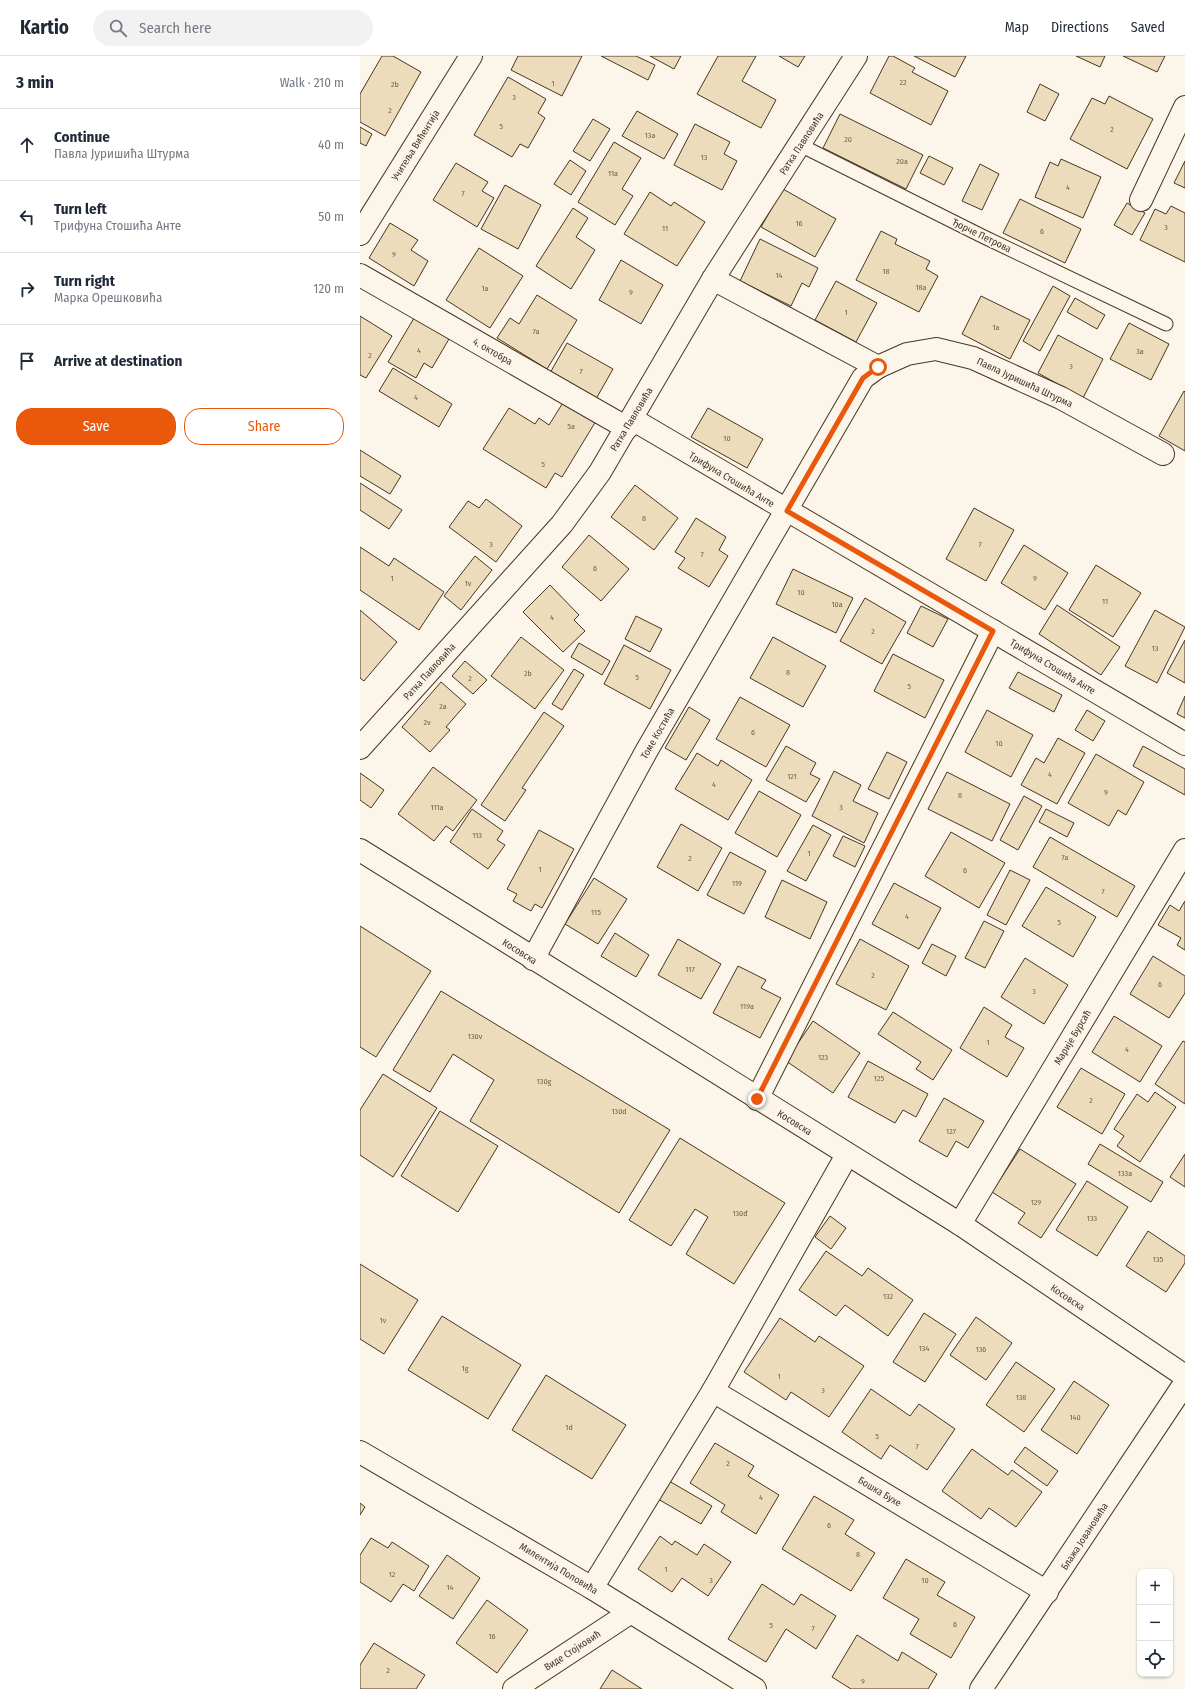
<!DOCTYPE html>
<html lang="en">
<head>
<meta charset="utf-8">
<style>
	body { margin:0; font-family:"Fira Sans Condensed",sans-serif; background:#f2f2f3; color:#1f2937 }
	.controls { position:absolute; right:12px; bottom:12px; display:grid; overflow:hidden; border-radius:8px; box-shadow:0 1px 3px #0004 }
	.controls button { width:36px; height:36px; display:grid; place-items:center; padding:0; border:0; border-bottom:1px solid #e0e1e3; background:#fff; color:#1f2937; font:20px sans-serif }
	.stop { position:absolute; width:12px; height:12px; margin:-9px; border:3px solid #ea580c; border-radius:50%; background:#fff }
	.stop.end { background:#ea580c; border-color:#fff; box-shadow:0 1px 4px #0008 }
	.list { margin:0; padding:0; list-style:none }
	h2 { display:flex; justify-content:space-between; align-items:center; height:52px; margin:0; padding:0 16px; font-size:17px }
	h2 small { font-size:13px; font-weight:400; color:#747a83 }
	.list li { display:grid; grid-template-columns:26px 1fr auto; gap:12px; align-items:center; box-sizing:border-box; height:72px; padding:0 16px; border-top:1px solid #e0e1e3 }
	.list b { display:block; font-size:15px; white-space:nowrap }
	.list p { margin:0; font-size:13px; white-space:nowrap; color:#747a83 }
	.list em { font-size:13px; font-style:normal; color:#747a83 }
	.actions { display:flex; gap:8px; padding:12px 16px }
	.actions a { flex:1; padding:9px 0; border:1px solid #ea580c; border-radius:16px; text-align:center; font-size:14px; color:#ea580c }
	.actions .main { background:#ea580c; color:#fff }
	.icon { flex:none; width:22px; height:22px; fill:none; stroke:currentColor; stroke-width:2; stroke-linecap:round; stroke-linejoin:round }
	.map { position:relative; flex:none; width:825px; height:1633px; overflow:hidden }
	header { display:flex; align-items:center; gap:24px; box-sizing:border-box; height:56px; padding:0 20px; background:#fff; border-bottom:1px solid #e0e1e3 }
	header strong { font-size:19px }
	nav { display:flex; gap:22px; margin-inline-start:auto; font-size:14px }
	.search { width:280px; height:36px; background:#f2f2f3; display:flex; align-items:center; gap:10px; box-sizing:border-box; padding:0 14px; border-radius:22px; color:#747a83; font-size:15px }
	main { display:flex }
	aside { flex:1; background:#fff }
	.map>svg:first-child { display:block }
</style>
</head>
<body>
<header>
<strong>Kartio</strong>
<div class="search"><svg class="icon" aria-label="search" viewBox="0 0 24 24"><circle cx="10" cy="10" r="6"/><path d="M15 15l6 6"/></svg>Search here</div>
<nav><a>Map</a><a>Directions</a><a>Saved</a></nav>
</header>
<main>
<aside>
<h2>3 min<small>Walk · 210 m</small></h2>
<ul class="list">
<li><svg class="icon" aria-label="ahead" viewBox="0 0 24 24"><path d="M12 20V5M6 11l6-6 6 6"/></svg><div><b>Continue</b><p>Павла Јуришића Штурма</p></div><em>40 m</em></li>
<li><svg class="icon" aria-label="left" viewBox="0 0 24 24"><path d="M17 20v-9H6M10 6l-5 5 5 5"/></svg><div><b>Turn left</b><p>Трифуна Стошића Анте</p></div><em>50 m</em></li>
<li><svg class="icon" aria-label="right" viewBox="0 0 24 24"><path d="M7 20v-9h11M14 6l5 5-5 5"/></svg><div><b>Turn right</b><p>Марка Орешковића</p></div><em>120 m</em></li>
<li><svg class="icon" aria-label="arrive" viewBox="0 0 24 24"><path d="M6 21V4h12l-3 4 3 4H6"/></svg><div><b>Arrive at destination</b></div></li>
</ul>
<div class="actions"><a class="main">Save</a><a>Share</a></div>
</aside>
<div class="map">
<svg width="825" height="1633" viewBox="0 0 825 1633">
	<rect width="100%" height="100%" fill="#fbf6e9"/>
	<g fill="#ecdcbc" stroke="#4a3520">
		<path d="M22,0H33L61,16L25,80L0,66V38Z"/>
		<path d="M158,0H222L202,40L151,14Z"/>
		<path d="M241,0H276L295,9L288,24Z"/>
		<path d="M290,0H321L314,13Z"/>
		<path d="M358,0H396L382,25L416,44L401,72L337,38Z"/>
		<path d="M419,0H445L438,11Z"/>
		<path d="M529,0H533L555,12L552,16L588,35L571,69L510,37Z"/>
		<path d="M554,0H606L595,21Z"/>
		<path d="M716,0H745L740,11Z"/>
		<path d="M763,0H805L797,16Z"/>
		<path d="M148,21L186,43L178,57L185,62L168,92L160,88L152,101L114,79Z"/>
		<path d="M680,28L699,38L685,65L667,56Z"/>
		<path d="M749,40L793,63L767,113L710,83L732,42L745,48Z"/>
		<path d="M277,55L318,78L304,103L262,80Z"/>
		<path d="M480,58L563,99L546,133L463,92Z"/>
		<path d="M233,63L250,73L230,105L213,95Z"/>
		<path d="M335,68L370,86L364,98L377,105L362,134L314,109Z"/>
		<path d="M0,71L12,78L6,90L0,87Z"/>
		<path d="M254,86L281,102L262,133L273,140L255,169L218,146Z"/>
		<path d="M569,100L593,112L584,129L560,117Z"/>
		<path d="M701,103L741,121L723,162L675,141L690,106L698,110Z"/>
		<path d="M210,104L226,115L211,139L194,128Z"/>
		<path d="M825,105V132L814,127Z"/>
		<path d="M96,107L128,126L122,135L134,142L117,171L73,144Z"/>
		<path d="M620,108L639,118L622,154L602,145Z"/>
		<path d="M145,129L181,149L158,193L121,173Z"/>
		<path d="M423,133L476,163L455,201L401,171Z"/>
		<path d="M290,136L311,150L314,146L345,166L317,210L264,178Z"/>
		<path d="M660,143L721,173L705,207L643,177Z"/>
		<path d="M767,147L785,157L772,179L754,169Z"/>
		<path d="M811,150L825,157V206L780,184L795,153L806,158Z"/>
		<path d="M213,152L228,162L216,181L235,194L211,233L176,210Z"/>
		<path d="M30,167L58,184L51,194L68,205L54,230L9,202Z"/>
		<path d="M521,175L537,183L535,188L570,205L566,213L578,220L559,256L496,224Z"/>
		<path d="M400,183L458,212L449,231L442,227L431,250L380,225Z"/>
		<path d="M119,192L163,220L130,272L86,244Z"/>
		<path d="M261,204L303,229L281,268L239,244Z"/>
		<path d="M476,225L517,247L496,286L455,264Z"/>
		<path d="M693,230L710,240L680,295L663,285Z"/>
		<path d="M177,239L217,264L187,313L137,282L150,262L159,268Z"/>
		<path d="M621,240L670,264L650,303L602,278Z"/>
		<path d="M715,242L745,259L737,273L707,256Z"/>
		<path d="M0,260L32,280L6,322L0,319Z"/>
		<path d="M54,262L89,283L72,312L64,307L56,322L28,306Z"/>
		<path d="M769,267L809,288L791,324L750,303Z"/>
		<path d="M698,279L743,303L723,342L678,317Z"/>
		<path d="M207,287L253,313L236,343L190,317Z"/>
		<path d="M33,312L92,348L79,371L19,335Z"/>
		<path d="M824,335L825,336V395L799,380Z"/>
		<path d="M204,345L236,365L202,421L195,417L186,432L123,393L149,352L175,368L179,362L189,369Z"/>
		<path d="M348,352L403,383L387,412L331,381Z"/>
		<path d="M0,394L41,420L30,438L0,420Z"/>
		<path d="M0,427L42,454L29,473L0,454Z"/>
		<path d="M275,429L318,462L294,494L251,461Z"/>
		<path d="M126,443L162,470L136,506L89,471L108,445L119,452Z"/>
		<path d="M614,452L654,474L626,525L586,503Z"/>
		<path d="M336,462L366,481L359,494L368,500L349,531L318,512L325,502L315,496Z"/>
		<path d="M229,479L269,513L241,545L202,511Z"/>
		<path d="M664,489L708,517L685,554L641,527Z"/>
		<path d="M0,491L29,510L34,502L84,536L59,574L0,534Z"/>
		<path d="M115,500L132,514L101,554L84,540Z"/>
		<path d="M736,509L781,537L753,581L709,554Z"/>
		<path d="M433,513L493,542L476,577L416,548Z"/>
		<path d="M190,529L219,559L214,564L225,575L203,596L163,556Z"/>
		<path d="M505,542L546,566L522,608L480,585Z"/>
		<path d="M697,549L760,591L741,619L679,578Z"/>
		<path d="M561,550L588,563L573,591L547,577Z"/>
		<path d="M0,554L37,586L4,625L0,622Z"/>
		<path d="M795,554L825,571L797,627L765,610Z"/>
		<path d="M276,560L302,573L290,596L265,583Z"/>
		<path d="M161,581L204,614L175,653L131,620Z"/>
		<path d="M413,581L466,610L443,651L390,622Z"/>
		<path d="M825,584V627L807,617Z"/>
		<path d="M219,587L250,605L242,619L211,601Z"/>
		<path d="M264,589L311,614L290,653L244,628Z"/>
		<path d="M533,598L584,624L565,662L514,635Z"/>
		<path d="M105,605L127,624L113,638L92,620Z"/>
		<path d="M214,613L224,619L202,654L192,648Z"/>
		<path d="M658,616L702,639L694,656L649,632Z"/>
		<path d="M81,626L106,648L86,671L90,674L70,696L42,671Z"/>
		<path d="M825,640V662L817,658Z"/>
		<path d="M380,641L430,669L406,711L356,683Z"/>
		<path d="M329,651L350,664L326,704L305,692Z"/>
		<path d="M627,654L673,679L651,721L605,696Z"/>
		<path d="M727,654L745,665L733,685L715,674Z"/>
		<path d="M184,656L204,670L162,732L166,734L145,765L121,749Z"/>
		<path d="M698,682L725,697L697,748L661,729L676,702L684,707Z"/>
		<path d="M426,690L456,707L450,718L460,723L446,746L406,724Z"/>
		<path d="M783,690L825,713V739L773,710Z"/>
		<path d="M527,696L547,706L529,743L508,733Z"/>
		<path d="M337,697L358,710L361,704L392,724L368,764L315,733Z"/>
		<path d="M736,698L784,726L766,759L758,754L749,770L708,747Z"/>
		<path d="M73,711L117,744L93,775L86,770L74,785L38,758Z"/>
		<path d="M474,715L501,729L493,745L518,757L504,787L452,760Z"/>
		<path d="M587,716L650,748L632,785L568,753Z"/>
		<path d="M0,717L24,734L11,752L0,744Z"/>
		<path d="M399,735L441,759L417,801L375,777Z"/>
		<path d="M664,740L682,750L658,794L640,784Z"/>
		<path d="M112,753L143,775L137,784L145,789L128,813L90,786Z"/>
		<path d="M686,753L714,767L707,781L679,766Z"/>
		<path d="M321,768L362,792L338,835L297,811Z"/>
		<path d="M453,769L471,779L446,825L427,815Z"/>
		<path d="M179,774L214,793L182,852L175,848L171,855L153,845L157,838L147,833Z"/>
		<path d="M591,776L645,807L619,852L565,820Z"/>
		<path d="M483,780L505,790L495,811L473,800Z"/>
		<path d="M690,781L775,830L757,861L673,811Z"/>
		<path d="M370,796L406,815L384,858L347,839Z"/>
		<path d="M650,814L670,824L646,869L627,859Z"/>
		<path d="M234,822L267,843L238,888L205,868Z"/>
		<path d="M422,824L467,846L450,883L405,861Z"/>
		<path d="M534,827L581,852L559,893L512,868Z"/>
		<path d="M686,831L736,861L713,901L662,870Z"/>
		<path d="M825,845V894L817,889L821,882L798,869L810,849L819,855Z"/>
		<path d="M624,865L644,875L625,912L605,902Z"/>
		<path d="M0,870L71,915L16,1001L0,991Z"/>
		<path d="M255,877L289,899L276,921L241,900Z"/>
		<path d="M318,883L361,908L341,943L298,919Z"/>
		<path d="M500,883L549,910L526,954L476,928Z"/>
		<path d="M572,888L596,900L586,920L562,907Z"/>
		<path d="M793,900L825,920V937L809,962L770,938Z"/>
		<path d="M665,902L708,929L684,968L641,941Z"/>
		<path d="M378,910L406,924L401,932L421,942L400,982L353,957Z"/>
		<path d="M81,935L310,1074L259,1157L110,1065L134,1024L93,998L70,1036L33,1014Z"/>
		<path d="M624,951L652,969L645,981L664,992L647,1021L600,992Z"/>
		<path d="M533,956L592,994L573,1024L556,1013L561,1006L518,978Z"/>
		<path d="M754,960L802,990L780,1026L732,996Z"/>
		<path d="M453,965L500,997L473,1037L426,1005Z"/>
		<path d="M823,985L825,986V1048L795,1028Z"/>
		<path d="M508,1005L568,1038L556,1061L543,1054L535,1067L488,1041Z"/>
		<path d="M721,1012L765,1038L742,1078L697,1051Z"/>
		<path d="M23,1018L77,1052L33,1121L0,1099V1054Z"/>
		<path d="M795,1036L816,1051L780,1106L757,1090L764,1080L754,1073L777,1038L788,1046Z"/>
		<path d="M584,1042L624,1065L608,1092L596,1085L587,1101L559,1085Z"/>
		<path d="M80,1055L138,1090L98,1156L41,1120Z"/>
		<path d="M320,1082L425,1147L374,1228L326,1198L348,1161L335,1153L311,1190L269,1164Z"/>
		<path d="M740,1088L803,1126L791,1146L728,1108Z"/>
		<path d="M660,1093L716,1128L681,1182L658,1167L665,1157L632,1136Z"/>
		<path d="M825,1098V1131L810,1121Z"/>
		<path d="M727,1125L768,1151L737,1200L696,1174Z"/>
		<path d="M470,1160L486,1172L471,1193L455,1181Z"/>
		<path d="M788,1175L825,1200V1207L806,1236L766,1210Z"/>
		<path d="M466,1195L502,1220L508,1212L553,1244L528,1280L485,1249L476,1260L439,1234Z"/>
		<path d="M0,1208L58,1244L24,1298L0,1283Z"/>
		<path d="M564,1257L596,1278L565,1326L533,1306Z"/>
		<path d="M82,1260L161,1309L128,1363L48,1314Z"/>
		<path d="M616,1261L652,1287L626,1324L590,1299Z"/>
		<path d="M420,1262L455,1286L459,1280L504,1310L469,1361L431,1336L426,1344L384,1316Z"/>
		<path d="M656,1306L695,1333L664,1376L626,1349Z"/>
		<path d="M186,1319L266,1369L232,1423L152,1374Z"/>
		<path d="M714,1325L749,1349L717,1398L681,1374Z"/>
		<path d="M511,1333L550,1360L559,1348L595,1373L567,1414L530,1389L521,1403L482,1376Z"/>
		<path d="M355,1387L394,1410L388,1420L419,1439L396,1478L361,1456L365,1449L330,1427Z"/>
		<path d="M665,1391L698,1415L687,1430L654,1406Z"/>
		<path d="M612,1393L648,1419L652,1414L682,1436L656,1471L629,1452L621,1463L582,1435Z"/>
		<path d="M309,1425L352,1450L341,1468L298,1443Z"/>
		<path d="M454,1440L494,1464L485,1478L515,1497L491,1535L422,1493Z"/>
		<path d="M0,1447L5,1451L0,1459Z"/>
		<path d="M300,1480L312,1489L315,1485L337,1499L344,1488L371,1506L348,1540L322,1522L312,1536L278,1513Z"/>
		<path d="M11,1482L28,1492L32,1486L69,1510L54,1535L43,1528L31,1546L0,1526V1499Z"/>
		<path d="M87,1499L120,1522L93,1563L59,1540Z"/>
		<path d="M546,1503L585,1526L577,1539L615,1561L591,1602L550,1578L559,1563L523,1542Z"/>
		<path d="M402,1528L434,1549L441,1538L476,1560L456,1593L426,1573L406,1606L368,1583Z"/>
		<path d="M127,1544L168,1574L137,1617L96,1587Z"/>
		<path d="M497,1579L538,1605L542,1596L577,1618L568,1633H491L472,1621Z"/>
		<path d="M14,1587L65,1619L56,1633H0V1609Z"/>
		<path d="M252,1614L282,1633H240Z"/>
	</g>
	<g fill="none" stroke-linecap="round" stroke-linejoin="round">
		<defs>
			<path id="service" d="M440,89L622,180L806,268"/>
			<g id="minor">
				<path d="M781,144L825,51"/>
				<path d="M0,178L111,0"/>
				<path d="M0,219L267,372"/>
				<path d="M353,223L518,311"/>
				<path d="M272,363L825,688"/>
				<path d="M0,692L202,468L240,416L353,223L496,0"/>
				<path d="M173,903L287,694L503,322L518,311L547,298L576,293L613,302L701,342L803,398"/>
				<path d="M397,1043L633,575"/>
				<path d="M600,1168L825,794"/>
				<path d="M353,1335L687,1536"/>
				<path d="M0,1396L232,1532L395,1633"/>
				<path d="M232,1532L353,1335L487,1099"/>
				<path d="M154,1633L271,1556"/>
				<path d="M621,1633L825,1327"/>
			</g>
			<path id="tertiary" d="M0,794L600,1168L825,1320"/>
		</defs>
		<use href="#service" stroke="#4a3520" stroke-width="15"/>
		<use href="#minor" stroke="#4a3520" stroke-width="24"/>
		<use href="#tertiary" stroke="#4a3520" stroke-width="24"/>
		<use href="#service" stroke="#fbf6e9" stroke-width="13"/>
		<use href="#minor" stroke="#fbf6e9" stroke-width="22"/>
		<use href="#tertiary" stroke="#fbf6e9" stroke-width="22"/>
	</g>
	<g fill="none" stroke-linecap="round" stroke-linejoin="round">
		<path stroke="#ea580c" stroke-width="5" d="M397,1043L633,575L427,455L503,322L518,311"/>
	</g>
	<g text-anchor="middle" stroke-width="3" stroke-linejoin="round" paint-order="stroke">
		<g font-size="8" fill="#725f47">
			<text x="543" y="29">22</text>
			<text x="193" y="30">1</text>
			<text x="35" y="31">2b</text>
			<text x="154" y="44">3</text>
			<text x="30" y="57">2</text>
			<text x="141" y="73">5</text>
			<text x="752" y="76">2</text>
			<text x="290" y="82">13a</text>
			<text x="488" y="86">20</text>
			<text x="344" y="104">13</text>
			<text x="542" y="108">20a</text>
			<text x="253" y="120">11a</text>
			<text x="708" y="134">4</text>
			<text x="103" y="140">7</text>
			<text x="439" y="170">16</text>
			<text x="806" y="174">3</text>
			<text x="305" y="175">11</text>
			<text x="682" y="178">6</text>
			<text x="34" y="201">9</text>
			<text x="526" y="218">18</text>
			<text x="419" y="222">14</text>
			<text x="561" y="234">18a</text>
			<text x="125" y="235">1a</text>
			<text x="271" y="239">9</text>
			<text x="486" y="259">1</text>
			<text x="636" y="274">1a</text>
			<text x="176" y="278">7a</text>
			<text x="59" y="297">4</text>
			<text x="780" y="298">3a</text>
			<text x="10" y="302">2</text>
			<text x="711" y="313">3</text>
			<text x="221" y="318">7</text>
			<text x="56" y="344">4</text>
			<text x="211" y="373">5a</text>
			<text x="367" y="385">10</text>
			<text x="183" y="411">5</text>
			<text x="284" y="465">8</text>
			<text x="131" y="491">3</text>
			<text x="620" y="491">7</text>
			<text x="342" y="501">7</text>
			<text x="235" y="515">6</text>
			<text x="32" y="525">1</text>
			<text x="675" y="525">9</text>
			<text x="108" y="530">1v</text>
			<text x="441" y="539">10</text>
			<text x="745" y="548">11</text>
			<text x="477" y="551">10a</text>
			<text x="192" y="564">4</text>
			<text x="513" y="578">2</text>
			<text x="795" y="595">13</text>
			<text x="428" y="619">8</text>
			<text x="168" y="620">2b</text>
			<text x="277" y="624">5</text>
			<text x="110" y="625">2</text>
			<text x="549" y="633">5</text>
			<text x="83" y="653">2a</text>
			<text x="67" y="669">2v</text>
			<text x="393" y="679">6</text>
			<text x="639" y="690">10</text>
			<text x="690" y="721">4</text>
			<text x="432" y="723">121</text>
			<text x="354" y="731">4</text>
			<text x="746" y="739">9</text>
			<text x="600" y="742">8</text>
			<text x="77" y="754">111a</text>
			<text x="481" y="754">3</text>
			<text x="117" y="782">113</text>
			<text x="449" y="800">1</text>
			<text x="705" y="804">7a</text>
			<text x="330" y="805">2</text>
			<text x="180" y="816">1</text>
			<text x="605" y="817">6</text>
			<text x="377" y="830">119</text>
			<text x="743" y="838">7</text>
			<text x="236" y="859">115</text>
			<text x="547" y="863">4</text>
			<text x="699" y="869">5</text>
			<text x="330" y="916">117</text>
			<text x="513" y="922">2</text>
			<text x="800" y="931">6</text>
			<text x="674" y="938">3</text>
			<text x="387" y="953">119a</text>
			<text x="115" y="983">130v</text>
			<text x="628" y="989">1</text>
			<text x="767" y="996">4</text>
			<text x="463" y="1004">123</text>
			<text x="519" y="1025">125</text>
			<text x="184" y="1028">130g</text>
			<text x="731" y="1047">2</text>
			<text x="259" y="1058">130d</text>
			<text x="591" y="1078">127</text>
			<text x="765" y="1120">133a</text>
			<text x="676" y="1149">129</text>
			<text x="380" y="1160">130đ</text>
			<text x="732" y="1165">133</text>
			<text x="798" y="1206">135</text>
			<text x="528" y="1243">132</text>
			<text x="23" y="1267">1v</text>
			<text x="564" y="1295">134</text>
			<text x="621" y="1296">136</text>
			<text x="105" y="1315">1g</text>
			<text x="419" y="1323">1</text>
			<text x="463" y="1337">3</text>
			<text x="661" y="1344">138</text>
			<text x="715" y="1364">140</text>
			<text x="209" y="1374">1d</text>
			<text x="517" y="1383">5</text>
			<text x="557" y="1393">7</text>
			<text x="368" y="1410">2</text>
			<text x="401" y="1444">4</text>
			<text x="469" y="1472">6</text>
			<text x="498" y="1501">8</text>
			<text x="306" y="1516">1</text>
			<text x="32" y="1521">12</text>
			<text x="351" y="1527">3</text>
			<text x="565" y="1527">10</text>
			<text x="90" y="1534">14</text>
			<text x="595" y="1571">6</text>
			<text x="411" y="1572">5</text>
			<text x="453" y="1575">7</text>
			<text x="132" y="1583">16</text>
			<text x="28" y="1617">2</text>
			<text x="503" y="1628">9</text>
		</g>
		<g font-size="10" fill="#4a3520" stroke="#fbf6e9">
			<text transform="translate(441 87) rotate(-57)" y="4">Ратка Павловића</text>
			<text transform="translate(55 89) rotate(-58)" y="4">Учитеља Вићентија</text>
			<text transform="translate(622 179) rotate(26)" y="4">Ђорче Петрова</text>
			<text transform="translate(133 295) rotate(30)" y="4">4. октобра</text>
			<text transform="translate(665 326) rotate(25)" y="4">Павла Јуришића Штурма</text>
			<text transform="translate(271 363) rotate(-59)" y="4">Ратка Павловића</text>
			<text transform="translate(372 423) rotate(31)" y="4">Трифуна Стошића Анте</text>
			<text transform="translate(693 610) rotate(31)" y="4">Трифуна Стошића Анте</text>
			<text transform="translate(69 615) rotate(-48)" y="4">Ратка Павловића</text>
			<text transform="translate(297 677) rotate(-60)" y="4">Томе Костића</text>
			<text transform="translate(160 895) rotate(32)" y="4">Косовска</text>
			<text transform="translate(712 981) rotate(-59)" y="4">Марије Бурсаћ</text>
			<text transform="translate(435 1066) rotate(32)" y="4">Косовска</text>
			<text transform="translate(708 1241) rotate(34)" y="4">Косовска</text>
			<text transform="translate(520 1435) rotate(31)" y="4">Бошка Бухе</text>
			<text transform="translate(724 1480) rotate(-57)" y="4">Блажа Јовановића</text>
			<text transform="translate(199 1512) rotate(31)" y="4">Милентија Поповића</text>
			<text transform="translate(212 1594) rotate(-33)" y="4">Виде Стојковић</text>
		</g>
	</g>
</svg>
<div class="controls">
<button>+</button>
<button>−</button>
<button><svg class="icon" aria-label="locate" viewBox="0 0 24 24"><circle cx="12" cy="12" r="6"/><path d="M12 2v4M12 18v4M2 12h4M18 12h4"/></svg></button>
</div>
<div class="stop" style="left:518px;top:311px"></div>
<div class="stop end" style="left:397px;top:1043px"></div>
</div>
</main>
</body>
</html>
